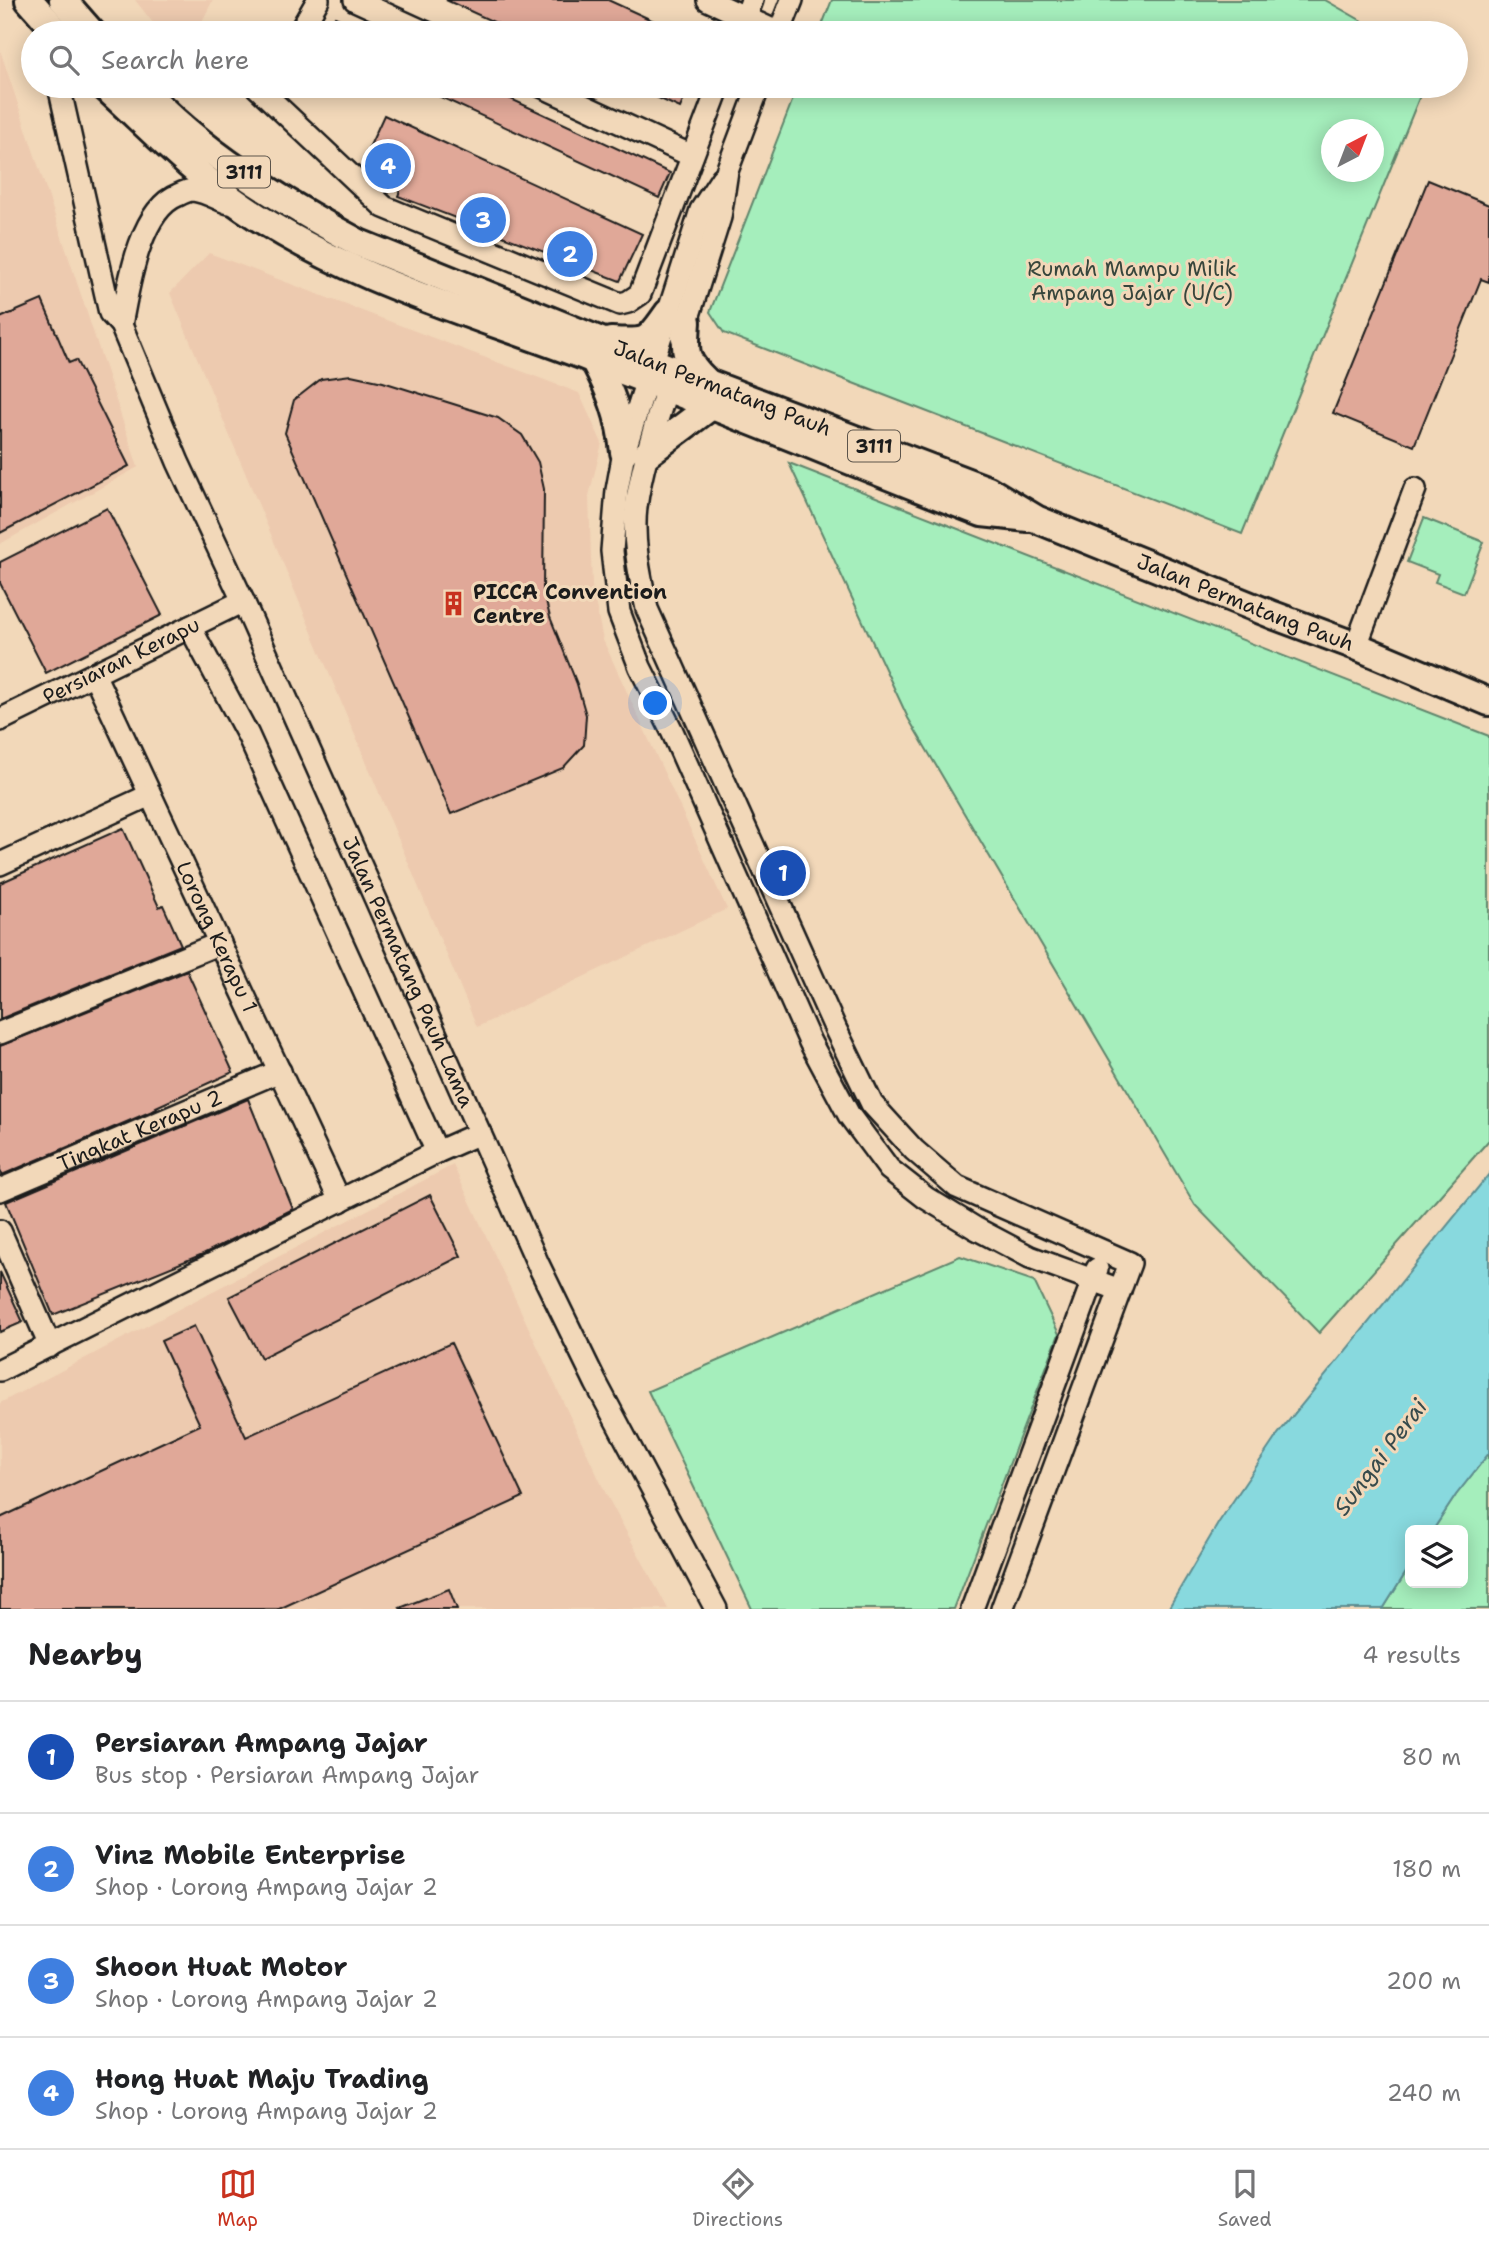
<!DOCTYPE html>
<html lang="en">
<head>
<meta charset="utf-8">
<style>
	body { margin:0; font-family:"Shantell Sans",sans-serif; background:#f2f2f2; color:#202124 }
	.controls { position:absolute; right:21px; bottom:21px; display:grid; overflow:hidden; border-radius:10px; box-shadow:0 4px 18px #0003 }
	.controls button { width:63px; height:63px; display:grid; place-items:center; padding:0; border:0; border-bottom:2px solid #e0e0e0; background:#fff; color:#202124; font:35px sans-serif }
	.compass { position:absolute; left:1321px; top:119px; width:63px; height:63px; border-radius:50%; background:#fff; box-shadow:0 4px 18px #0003; rotate:42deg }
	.you { position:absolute; left:656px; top:704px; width:24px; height:24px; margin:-18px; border:5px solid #fff; border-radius:50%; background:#1a73e8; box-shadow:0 0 0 10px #1a73e833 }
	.badge { display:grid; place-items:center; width:46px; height:46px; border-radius:50%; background:#c8321e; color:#fff; font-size:23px; font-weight:700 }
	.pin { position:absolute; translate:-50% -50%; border:4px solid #fff; box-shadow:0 2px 7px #0006 }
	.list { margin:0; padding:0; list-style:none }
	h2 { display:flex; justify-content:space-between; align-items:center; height:91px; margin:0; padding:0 28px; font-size:30px }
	h2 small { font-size:23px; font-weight:400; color:#757577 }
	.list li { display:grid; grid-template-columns:46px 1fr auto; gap:21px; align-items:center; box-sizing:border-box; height:112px; padding:0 28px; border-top:2px solid #e0e0e0 }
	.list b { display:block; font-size:26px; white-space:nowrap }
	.list p { margin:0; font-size:23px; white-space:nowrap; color:#757577 }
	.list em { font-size:23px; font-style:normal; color:#757577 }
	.icon { flex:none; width:38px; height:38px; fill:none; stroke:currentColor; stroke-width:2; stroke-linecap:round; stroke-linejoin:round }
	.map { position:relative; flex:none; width:1489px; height:1609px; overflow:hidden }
	.search { position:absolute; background:#fff; box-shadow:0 4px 18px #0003; left:21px; right:21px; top:21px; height:77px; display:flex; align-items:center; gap:18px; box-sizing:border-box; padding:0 24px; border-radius:38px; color:#757577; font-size:26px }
	.sheet { height:539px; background:#fff }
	nav { display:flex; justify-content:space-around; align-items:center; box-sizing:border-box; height:98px; border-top:2px solid #e0e0e0; background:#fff; font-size:19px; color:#757577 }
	nav a { display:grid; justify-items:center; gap:4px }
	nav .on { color:#c8321e }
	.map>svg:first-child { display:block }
</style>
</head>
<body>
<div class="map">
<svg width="1489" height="1609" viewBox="0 0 1489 1609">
	<rect width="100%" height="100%" fill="#f2d8b9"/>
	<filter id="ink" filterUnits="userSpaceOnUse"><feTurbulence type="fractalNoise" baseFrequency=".0143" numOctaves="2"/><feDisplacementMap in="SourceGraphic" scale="14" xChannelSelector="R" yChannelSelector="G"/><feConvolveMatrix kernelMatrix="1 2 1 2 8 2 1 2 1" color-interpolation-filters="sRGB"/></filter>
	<g filter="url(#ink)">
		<g fill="#edcaaf">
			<path d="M135,0H213L196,33H161Z"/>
			<path d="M0,50L138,467L0,544Z"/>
			<path d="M209,253L579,393L602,443L589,496L592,586L603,640L727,909L477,1027L170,293Z"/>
			<path d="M453,1165L606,1494L668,1609H0V1403Z"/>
		</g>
		<g fill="#a5eebc" stroke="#60856c" stroke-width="2" fill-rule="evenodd">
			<path d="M832,0H1325L1383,33H819Z"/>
			<path d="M798,86H1424L1242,534L724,333L710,312ZM1332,130H1374V172H1332Z"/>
			<path d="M789,463L1489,736V1140L1319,1333L1195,1205L908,718Z"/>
			<path d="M1424,518L1484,542L1464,593L1435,582L1438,574L1407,562Z"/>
			<path d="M960,1256L1034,1281L1059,1334L954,1609H752L648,1391Z"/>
			<path d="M1489,1453V1609H1383L1410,1566V1583H1463V1530H1433L1456,1495Z"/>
		</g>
		<path fill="#88d9de" stroke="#5d8d90" stroke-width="2" d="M1489,1174V1453L1456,1495L1433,1530H1410V1566L1383,1609H1168L1219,1522L1278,1434Z"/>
		<g fill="#e0a898" stroke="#1c1c1c" stroke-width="2">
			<path d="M446,0H608L680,33H518Z"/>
			<path d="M335,17L370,33H327Z"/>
			<path d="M417,86H483L670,173L659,198Z"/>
			<path d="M632,86H690L680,108Z"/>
			<path d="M384,115L642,234L620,281L398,196L400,191L363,161Z"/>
			<path d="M1428,180L1489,205V282L1481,279L1414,446L1333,413Z"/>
			<path d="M42,300L69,363L76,360L129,466L0,533V318Z"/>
			<path d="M351,375L383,382L498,418L522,435L538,462L544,489L543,590L550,617L577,684L586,715L584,745L563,768L451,814L285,433L294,400L321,379Z"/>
			<path d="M107,508L162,615L46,673L0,583V562Z"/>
			<path d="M123,828L159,907L163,905L181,945L0,1019V883Z"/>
			<path d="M187,971L233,1072L156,1107L157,1109L2,1175L0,1171V1046Z"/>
			<path d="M248,1099L293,1209L203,1254L53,1315L6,1202Z"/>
			<path d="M430,1195L461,1256L261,1358L229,1297Z"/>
			<path d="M0,1272L23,1322L0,1332Z"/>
			<path d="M194,1326L246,1437L451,1343L523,1497L279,1609H0V1518L200,1425L161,1341Z"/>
			<path d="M449,1589L457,1609H401L400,1608Z"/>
		</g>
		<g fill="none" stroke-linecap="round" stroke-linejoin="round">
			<defs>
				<g id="minor">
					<path d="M355,0L427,33"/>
					<path d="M708,0L779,33"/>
					<path d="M299,33L318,0"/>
					<path d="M740,33L752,0"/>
					<path d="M779,33L792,0"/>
					<path id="s1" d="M59,86L110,313L121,325L178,462L243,601L538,1264L596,1383L716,1609"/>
					<path d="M256,86L384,207L620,304L628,302L640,294L719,86"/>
					<path d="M541,86L692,156"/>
					<path d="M722,178L701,210L624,452L617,490L612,551L619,612L640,667L672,731L810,1042L849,1115L889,1169L926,1198L975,1228L1030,1257L1120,1290"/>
					<path d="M121,325C128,289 139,210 178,195C182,193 188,190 193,190C204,191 218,199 229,203"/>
					<path d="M682,337L720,217L727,171L759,86"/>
					<path d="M671,375C658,418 642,462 636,507C632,541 640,576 647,609L836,1030L872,1104L914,1150L957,1187L1130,1263L1002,1609"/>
					<path d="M190,627L248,735L437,1152"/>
					<path d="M1356,646L1415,489"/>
					<path id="s2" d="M94,674L340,1201"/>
					<path id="s3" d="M0,720L243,601"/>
					<path d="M0,864L150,795"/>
					<path d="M0,1033L220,943"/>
					<path id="s4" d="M0,1190L280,1071"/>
					<path d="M0,1231L50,1346"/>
					<path d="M0,1370L437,1152L480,1133"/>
					<path d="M972,1609L1097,1269"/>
				</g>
				<g id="major">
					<path d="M29,0L58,33"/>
					<path d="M63,0L92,33"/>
					<path d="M104,86C149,127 193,173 244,208C349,280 475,314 592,359C723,409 852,462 982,513L1028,518"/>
					<path id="s5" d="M140,86C200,152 281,201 359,243L653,362L988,490L1036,519L1273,615L1356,646L1489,702"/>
					<path d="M687,322C685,351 683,359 705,380"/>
					<path d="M611,341C648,343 647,343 668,313"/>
					<path d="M594,360C611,392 620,416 624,452"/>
					<path d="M647,454L711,406"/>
				</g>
			</defs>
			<use href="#minor" stroke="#1c1c1c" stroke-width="26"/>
			<use href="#major" stroke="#1c1c1c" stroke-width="32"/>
			<use href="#minor" stroke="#f2d8b9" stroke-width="21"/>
			<use href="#major" stroke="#f2d8b9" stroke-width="26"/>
		</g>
	</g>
	<defs>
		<symbol id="building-bare" viewBox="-9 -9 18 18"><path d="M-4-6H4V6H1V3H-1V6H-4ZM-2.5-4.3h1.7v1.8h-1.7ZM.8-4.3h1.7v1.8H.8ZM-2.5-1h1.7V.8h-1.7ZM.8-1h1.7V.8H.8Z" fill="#c8321e" stroke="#f2d8b9" stroke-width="2.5" paint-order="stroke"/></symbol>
	</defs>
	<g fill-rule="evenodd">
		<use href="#building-bare" x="436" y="586" width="35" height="35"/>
	</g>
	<g text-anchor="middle" stroke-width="6" stroke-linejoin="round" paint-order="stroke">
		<g fill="#f2d8b9" stroke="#5c544b" stroke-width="2">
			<rect x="218" y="156.5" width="52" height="31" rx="5"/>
			<rect x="848" y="430.5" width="52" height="31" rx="5"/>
		</g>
		<g font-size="19" font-weight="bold" fill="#1c1c1c">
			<text x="244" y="179">3111</text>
			<text x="874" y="453">3111</text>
		</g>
		<g font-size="21" fill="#37463c" stroke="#f2d8b9">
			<text x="1132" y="276">Rumah Mampu Milik<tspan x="1132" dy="24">Ampang Jajar (U/C)</tspan></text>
		</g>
		<g font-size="21" fill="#1c1c1c" stroke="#f2d8b9">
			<text dy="7" stroke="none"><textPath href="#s5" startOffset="662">Jalan Permatang Pauh</textPath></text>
			<text dy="7" stroke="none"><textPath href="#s5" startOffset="1228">Jalan Permatang Pauh</textPath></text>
			<text dy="7" stroke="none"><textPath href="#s3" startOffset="135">Persiaran Kerapu</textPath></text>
			<text dy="7" stroke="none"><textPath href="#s2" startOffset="290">Lorong Kerapu 1</textPath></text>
			<text dy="7" stroke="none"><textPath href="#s1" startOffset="957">Jalan Permatang Pauh Lama</textPath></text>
			<text dy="7" stroke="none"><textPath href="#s4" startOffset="152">Tingkat Kerapu 2</textPath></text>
		</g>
		<g font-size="21" font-weight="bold" fill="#1c1c1c" stroke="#f2d8b9" text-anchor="start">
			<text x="473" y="599">PICCA Convention<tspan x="473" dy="24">Centre</tspan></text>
		</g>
		<g font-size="23" font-style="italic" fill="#374b4c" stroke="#f2d8b9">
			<text transform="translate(1380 1457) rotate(-53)" y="8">Sungai Perai</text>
		</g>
	</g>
</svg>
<div class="controls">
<button><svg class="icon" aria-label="layers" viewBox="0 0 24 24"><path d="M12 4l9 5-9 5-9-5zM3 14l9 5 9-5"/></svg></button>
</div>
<svg class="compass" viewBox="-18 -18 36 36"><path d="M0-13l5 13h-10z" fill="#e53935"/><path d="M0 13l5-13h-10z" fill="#757577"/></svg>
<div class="you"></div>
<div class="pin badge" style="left:783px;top:873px;background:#1a4fb4">1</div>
<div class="pin badge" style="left:570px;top:254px;background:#3f7fe0">2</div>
<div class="pin badge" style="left:483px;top:220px;background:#3f7fe0">3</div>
<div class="pin badge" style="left:388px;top:166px;background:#3f7fe0">4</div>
<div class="search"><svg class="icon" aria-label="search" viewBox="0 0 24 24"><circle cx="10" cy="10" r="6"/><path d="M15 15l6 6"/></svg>Search here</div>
</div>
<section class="sheet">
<h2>Nearby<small>4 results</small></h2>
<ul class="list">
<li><span class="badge" style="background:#1a4fb4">1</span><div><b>Persiaran Ampang Jajar</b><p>Bus stop · Persiaran Ampang Jajar</p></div><em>80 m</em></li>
<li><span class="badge" style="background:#3f7fe0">2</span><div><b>Vinz Mobile Enterprise</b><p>Shop · Lorong Ampang Jajar 2</p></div><em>180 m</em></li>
<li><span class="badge" style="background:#3f7fe0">3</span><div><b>Shoon Huat Motor</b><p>Shop · Lorong Ampang Jajar 2</p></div><em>200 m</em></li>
<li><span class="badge" style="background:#3f7fe0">4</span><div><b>Hong Huat Maju Trading</b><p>Shop · Lorong Ampang Jajar 2</p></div><em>240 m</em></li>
</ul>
</section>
<nav>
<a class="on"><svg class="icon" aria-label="map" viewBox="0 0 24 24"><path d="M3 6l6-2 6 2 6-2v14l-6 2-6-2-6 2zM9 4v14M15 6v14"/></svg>Map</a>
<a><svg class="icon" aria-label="directions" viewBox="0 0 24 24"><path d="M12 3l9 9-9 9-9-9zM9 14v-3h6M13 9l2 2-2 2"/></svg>Directions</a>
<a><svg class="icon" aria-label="saved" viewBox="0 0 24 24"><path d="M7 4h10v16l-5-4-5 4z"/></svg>Saved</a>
</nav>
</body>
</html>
